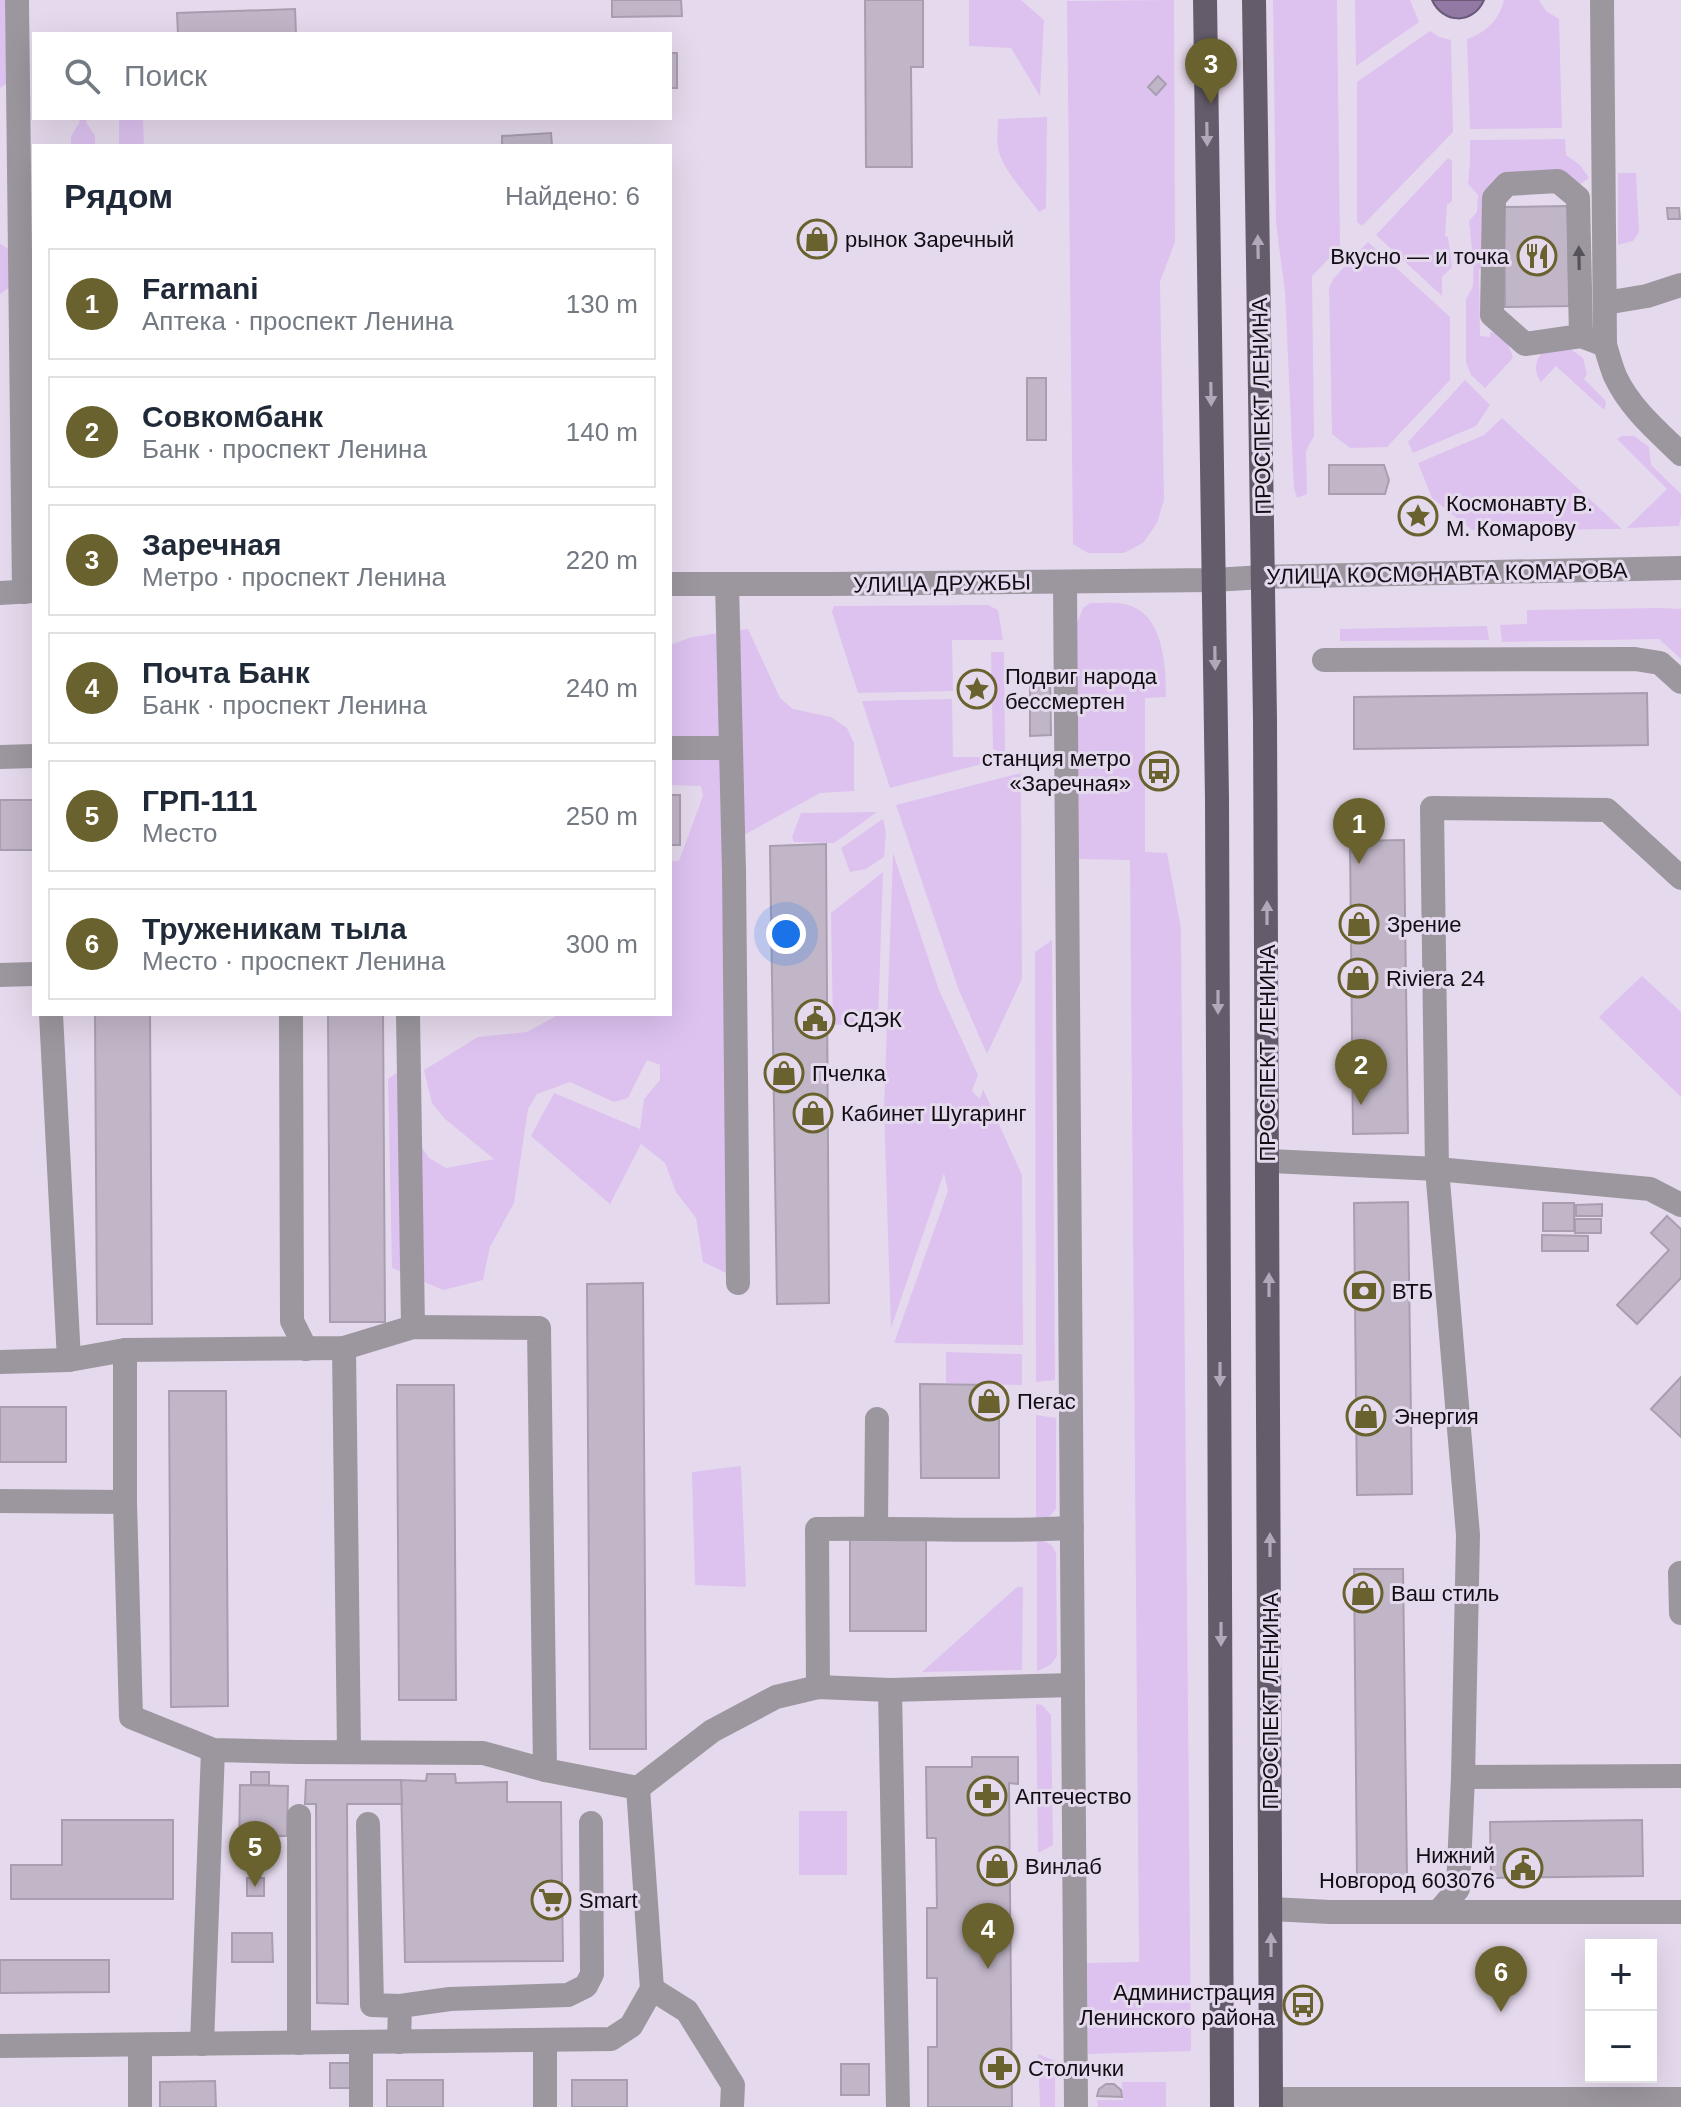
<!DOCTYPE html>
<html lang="ru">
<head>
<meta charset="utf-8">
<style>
	body { margin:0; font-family:Arial,sans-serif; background:#f2f2f3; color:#1f2937 }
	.controls { position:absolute; right:24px; bottom:24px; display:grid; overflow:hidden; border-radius:0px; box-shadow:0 8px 32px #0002 }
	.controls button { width:72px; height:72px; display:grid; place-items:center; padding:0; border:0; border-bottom:2px solid #e0e1e3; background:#fff; color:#1f2937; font:40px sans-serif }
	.you { position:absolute; left:786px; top:934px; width:28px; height:28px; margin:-20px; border:6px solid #fff; border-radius:50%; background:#1a73e8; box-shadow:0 0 0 12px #1a73e833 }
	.badge { display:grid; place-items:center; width:52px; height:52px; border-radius:50%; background:#69612e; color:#fff; font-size:26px; font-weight:700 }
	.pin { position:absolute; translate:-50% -66px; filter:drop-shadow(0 2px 4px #0008) }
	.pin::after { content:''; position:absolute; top:42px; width:28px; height:24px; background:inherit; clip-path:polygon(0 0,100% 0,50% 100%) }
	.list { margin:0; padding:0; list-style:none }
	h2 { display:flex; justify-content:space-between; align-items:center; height:104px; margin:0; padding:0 32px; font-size:34px }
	h2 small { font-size:26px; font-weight:400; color:#747a83 }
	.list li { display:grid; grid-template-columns:52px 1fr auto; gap:24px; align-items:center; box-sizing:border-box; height:112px; margin:0 16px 16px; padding:0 16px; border:2px solid #e0e1e3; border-radius:0px }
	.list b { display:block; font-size:30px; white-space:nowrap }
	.list p { margin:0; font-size:26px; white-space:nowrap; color:#747a83 }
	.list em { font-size:26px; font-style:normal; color:#747a83 }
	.icon { flex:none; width:44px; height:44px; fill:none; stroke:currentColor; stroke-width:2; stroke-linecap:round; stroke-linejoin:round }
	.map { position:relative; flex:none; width:1681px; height:2107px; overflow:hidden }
	.search { position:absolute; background:#fff; box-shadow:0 8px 32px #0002; left:32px; top:32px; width:640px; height:88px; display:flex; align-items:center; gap:20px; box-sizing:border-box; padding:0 28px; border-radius:0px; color:#747a83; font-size:30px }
	.panel { position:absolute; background:#fff; box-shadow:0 8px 32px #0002; left:32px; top:144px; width:640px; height:872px; border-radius:0px }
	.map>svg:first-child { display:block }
</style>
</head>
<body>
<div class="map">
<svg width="1681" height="2107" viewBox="0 0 1681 2107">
	<rect width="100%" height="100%" fill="#e5daed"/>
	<g fill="#ddc2f0">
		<path d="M0,0H14V78L0,88Z"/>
		<path d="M969,0H1021L1044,20L1040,96L1011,48L969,46Z"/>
		<path d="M1174,0L1175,242L1160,282L1164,500L1157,523L1143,543L1124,553H1088L1073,544L1067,1Z"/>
		<path d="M1273,0H1337L1340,247L1312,276L1314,436L1306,451L1307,494L1297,498L1294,488L1285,292L1276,223Z"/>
		<path d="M1355,0H1410L1419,22L1356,66Z"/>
		<path d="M1504,0H1539L1546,11L1559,19L1562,128L1470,129L1467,39C1487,32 1499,20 1504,0Z"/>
		<path d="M1430,31L1439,37L1451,40L1453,132L1362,226L1357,222V82Z"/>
		<path d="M1047,117L1046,208L1039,212C1027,195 1004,171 999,152C996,141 998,130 998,119Z"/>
		<path d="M78,118H88L86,122L95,136V146H71V136L80,122Z"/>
		<path d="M119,118H143L144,146H119Z"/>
		<path d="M1565,139L1566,155L1580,165L1589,178L1580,184L1509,176L1489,256L1479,270L1480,336L1490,337V332C1504,334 1510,346 1513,358L1485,388L1471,375L1466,362V299L1473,286L1474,251L1472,250L1469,221L1477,212L1478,195L1468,184L1470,163V140Z"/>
		<path d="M1448,158L1452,161V201L1447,205L1445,236L1448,237L1452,267L1442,277V296L1376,235Z"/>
		<path d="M1618,173H1636L1639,232L1633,241L1618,245Z"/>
		<path d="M1368,242L1450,317V380L1387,447L1350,448L1332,434L1329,288L1333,279Z"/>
		<path d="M0,244L13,251L16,283L0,294Z"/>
		<path d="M1569,348L1583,358L1587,374L1584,379L1605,400L1606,404L1604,410L1556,366L1541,382C1533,371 1535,361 1543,351Z"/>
		<path d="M1465,380L1490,405L1476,426L1413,453L1408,442Z"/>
		<path d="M1502,418L1622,529L1472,530L1432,498L1418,463L1484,435Z"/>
		<path d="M1622,436H1634L1649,447L1651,465L1681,494V516L1679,526L1627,528L1667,489L1617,439Z"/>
		<path d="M1090,603C1104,603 1121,601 1134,607C1164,621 1166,668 1166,697L1145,698V852L1167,853L1181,928L1191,2051L1088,2054L1087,1963L1139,1962L1130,860L1079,859L1077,623L1083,608Z"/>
		<path d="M988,605L998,610L1003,640H952L953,691L858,693L832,612L834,606Z"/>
		<path d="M1661,608L1681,609V659L1659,639L1502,642L1500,625L1527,624V610Z"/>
		<path d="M1487,626L1489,640L1340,641V629Z"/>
		<path d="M748,629L780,698L793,709L831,717L847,728L854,743V791L820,793L726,845L730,1275L703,1262L696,1218L676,1192L665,1163L641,1144L610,1204L531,1136L554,1093L640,1129L644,1099L660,1080V1065L647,1060L628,1098L614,1102L570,1082L537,1094L528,1109L514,1203L490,1247L483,1280L443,1290L392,1268L388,1079L401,1070L416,1138L429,1158L446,1168L494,1159L445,1119L432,1103L424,1070L478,1037L527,1032L556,1016L557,1014H670V861H679L703,796L701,786L670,785V645L692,637Z"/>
		<path d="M991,652H1004L1005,754L993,749Z"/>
		<path d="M952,699L953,757H994L997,760L890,788L862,701Z"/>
		<path d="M1021,773L1022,979L987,1054L958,988L896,805Z"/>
		<path d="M877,812L834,843L794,842L792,837L801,813Z"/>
		<path d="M883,819L886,832L884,857L866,869L850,872L841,848Z"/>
		<path d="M893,853L939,990L978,1075L972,1091L980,1099L983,1089L1022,1175L1023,1345L894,1343L948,1191L944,1173L891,1328L884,1109Z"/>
		<path d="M883,872L878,1023L833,1025L831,913Z"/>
		<path d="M1052,940L1055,1380L1036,1382L1035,952Z"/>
		<path d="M1642,976L1681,1012V1097L1599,1017Z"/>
		<path d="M946,1352L1022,1354V1385L946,1383Z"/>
		<path d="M1036,1415L1056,1418V1509L1046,1520L1036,1522Z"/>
		<path d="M741,1466L746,1587L695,1585L692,1472Z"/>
		<path d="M1037,1540C1047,1541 1053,1544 1056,1554L1057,1656C1052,1664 1047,1668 1037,1671Z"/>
		<path d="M1017,1587H1023L1022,1670L922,1672Z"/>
		<path d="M1036,1704L1042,1705L1051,1715L1053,1845L1038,1853Z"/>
		<rect x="799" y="1811" width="48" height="64"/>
		<path d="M1038,2054L1055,2061V2107H1040Z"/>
		<path d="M1122,2082H1166V2107H1098L1097,2100H1123Z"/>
	</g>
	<path fill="#9279a3" stroke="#6b5978" stroke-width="2" d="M1432,0H1484C1473,25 1443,24 1432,0Z"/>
	<g fill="#c1b6c8" stroke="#a89eaf" stroke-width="2">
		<path d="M612,0H681L682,16L612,17Z"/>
		<path d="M865,0H923V67H911L912,167H866Z"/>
		<path d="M295,9L296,34H178L177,13Z"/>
		<rect x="670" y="53" width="7" height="35"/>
		<path d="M1158,76L1166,84L1156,95L1148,87Z"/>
		<path d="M551,133L552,146H502V136Z"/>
		<path d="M1568,206L1569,306L1505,307L1504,207Z"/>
		<path d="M1667,208H1679L1680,219H1668Z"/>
		<rect x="1027" y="378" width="19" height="62"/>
		<path d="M1329,465H1384L1389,480L1385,494H1329Z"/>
		<path d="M1050,672L1051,735L1030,736V673Z"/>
		<path d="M1647,693L1648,745L1354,749V697Z"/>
		<rect x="670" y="795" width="10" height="50"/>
		<rect x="0" y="800" width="34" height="50"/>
		<path d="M1404,840L1408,1133L1353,1134L1350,841Z"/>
		<path d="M826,844L829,1303L777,1304L770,846Z"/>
		<path d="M95,1014H150L152,1324H97Z"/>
		<path d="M328,1014H383L385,1322H330Z"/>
		<path d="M1408,1202L1412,1494L1357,1495L1354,1203Z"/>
		<rect x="1543" y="1203" width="31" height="28"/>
		<path d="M1602,1204V1216H1576V1205Z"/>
		<path d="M1667,1216L1681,1229V1278L1637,1324L1617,1305L1669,1250L1651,1233Z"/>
		<rect x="1575" y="1219" width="26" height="14"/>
		<path d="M1542,1235L1588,1236V1251H1542Z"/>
		<path d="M643,1283L646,1749H590L587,1284Z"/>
		<path d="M1681,1377V1437L1651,1409Z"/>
		<path d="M920,1384L999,1385V1478H921Z"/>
		<path d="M397,1385H454L456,1700H399Z"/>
		<path d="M169,1391H226L228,1706L171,1707Z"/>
		<rect x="0" y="1407" width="66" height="55"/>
		<rect x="850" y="1540" width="76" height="91"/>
		<path d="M1354,1569H1403L1407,1879H1357Z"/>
		<path d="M972,1757H1018V1784L1009,1783L1012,2107H928V2047H937V1978H927V1908H937L936,1838H927L926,1767H972Z"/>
		<rect x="251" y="1772" width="18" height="13"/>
		<path d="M427,1774H455L456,1783L507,1782V1802H561L563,1961L405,1962L401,1780L426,1781Z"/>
		<path d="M306,1780H401L402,1804H347L348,2004L317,2003L316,1804H305Z"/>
		<path d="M240,1785L288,1786L287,1836H265V1850H239Z"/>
		<path d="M62,1820H173V1899H11V1865H62Z"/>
		<path d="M1642,1820L1643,1876L1491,1878L1490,1822Z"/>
		<rect x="247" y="1878" width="17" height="18"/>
		<path d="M232,1933H272L273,1962H232Z"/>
		<path d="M0,1960H109V1992L0,1993Z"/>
		<rect x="330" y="2063" width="23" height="25"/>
		<rect x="841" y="2064" width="28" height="31"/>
		<rect x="387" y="2080" width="56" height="27"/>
		<rect x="572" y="2080" width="55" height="27"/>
		<path d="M215,2081L216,2107H160V2082Z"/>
		<path d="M1106,2084H1114L1121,2090L1122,2097L1097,2096L1099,2089Z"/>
	</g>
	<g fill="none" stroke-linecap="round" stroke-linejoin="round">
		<g stroke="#9c979f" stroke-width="24">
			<path d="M17,0L24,592"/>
			<path d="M1602,0L1605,345C1608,355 1611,366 1615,376C1630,408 1656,430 1681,454"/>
			<path d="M1605,303L1647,296L1681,285"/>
			<path d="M1581,336L1578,198L1558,181L1507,184L1494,198L1492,315L1525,344L1581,336L1605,345"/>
			<path d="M1065,582L1076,2107"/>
			<path d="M670,584H830L1214,580L1263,577L1681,568"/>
			<path d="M727,584L734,871L738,1283"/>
			<path d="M0,593L34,591"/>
			<path d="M1324,660L1635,659L1660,663L1681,682"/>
			<path d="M670,748H730"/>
			<path d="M0,757L34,756"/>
			<path d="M1681,878L1607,810L1432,808L1437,1169L1468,1535L1463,1777L1681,1776"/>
			<path d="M0,975L34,974"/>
			<path d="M51,1014L69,1360"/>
			<path d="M291,1014L292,1321L306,1349"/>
			<path d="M408,1014L413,1327"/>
			<path d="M1268,1161L1437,1169L1650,1189L1681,1205"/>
			<path d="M344,1348L349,1752"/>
			<path d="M125,1350V1502L131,1717L213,1750L297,1752L483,1753L545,1770"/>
			<path d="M0,1362L69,1360L125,1350L344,1348L413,1327L539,1328L545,1770L638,1788L712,1731L776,1697L818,1687L890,1690L1073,1685"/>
			<path d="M0,1501L125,1502"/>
			<path d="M876,1527L877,1419"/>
			<path d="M1680,1573L1681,1613"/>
			<path d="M818,1687L817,1529C902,1527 987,1533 1072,1528"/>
			<path d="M890,1690L898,2107"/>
			<path d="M299,1816V2043"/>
			<path d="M368,1824L372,2005L400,2006"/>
			<path d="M1271,1909L1330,1912H1681"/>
			<path d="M1438,1912L1458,1889L1463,1777"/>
			<path d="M652,1989L687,2011L733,2085L732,2107"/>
			<path d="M545,2040V2107"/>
			<path d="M399,2042L400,2006L450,1999L568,1995L586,1986L592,1974L591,1823"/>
			<path d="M202,2044L213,1750"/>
			<path d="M140,2045V2107"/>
			<path d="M0,2046L611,2039L631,2026L652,1989L638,1788"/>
			<path d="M1271,2099H1681"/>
			<path d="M361,2107V2042"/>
		</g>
		<g stroke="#645c6a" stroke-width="24">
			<path d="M1205,0L1217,799L1222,2107"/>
			<path d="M1254,0L1265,720L1271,2107"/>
		</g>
	</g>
	<defs><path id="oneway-solid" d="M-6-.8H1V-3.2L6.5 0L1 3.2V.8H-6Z" transform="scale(2)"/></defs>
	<g fill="#b1a8b9">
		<use href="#oneway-solid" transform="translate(1207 134) rotate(89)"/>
		<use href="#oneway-solid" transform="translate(1258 247) rotate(-91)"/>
		<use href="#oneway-solid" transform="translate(1211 394) rotate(89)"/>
		<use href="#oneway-solid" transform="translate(1215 658) rotate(89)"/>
		<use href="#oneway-solid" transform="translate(1267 913) rotate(-90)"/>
		<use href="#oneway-solid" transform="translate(1218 1002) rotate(90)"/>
		<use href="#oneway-solid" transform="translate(1269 1285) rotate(-90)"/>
		<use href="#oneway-solid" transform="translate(1220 1374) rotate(90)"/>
		<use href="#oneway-solid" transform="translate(1270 1545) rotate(-90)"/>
		<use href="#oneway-solid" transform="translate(1221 1634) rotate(90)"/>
		<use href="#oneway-solid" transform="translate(1271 1945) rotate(-90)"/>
	</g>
	<use fill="#565259" href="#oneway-solid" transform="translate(1579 258) rotate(-91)"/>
	<defs>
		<symbol id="shop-ring" viewBox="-11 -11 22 22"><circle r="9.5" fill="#e5daed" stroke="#69612e" stroke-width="1.5"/><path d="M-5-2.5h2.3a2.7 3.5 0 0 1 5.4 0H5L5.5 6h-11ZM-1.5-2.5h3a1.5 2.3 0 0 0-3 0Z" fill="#69612e"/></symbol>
		<symbol id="restaurant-ring" viewBox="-11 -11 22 22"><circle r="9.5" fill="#e5daed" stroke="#69612e" stroke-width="1.5"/><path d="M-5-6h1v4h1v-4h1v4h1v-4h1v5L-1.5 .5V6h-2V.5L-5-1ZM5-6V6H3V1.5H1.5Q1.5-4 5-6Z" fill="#69612e"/></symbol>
		<symbol id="sight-ring" viewBox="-11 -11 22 22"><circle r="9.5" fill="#e5daed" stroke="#69612e" stroke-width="1.5"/><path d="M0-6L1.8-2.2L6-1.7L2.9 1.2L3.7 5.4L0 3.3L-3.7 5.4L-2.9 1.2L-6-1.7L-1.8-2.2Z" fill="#69612e"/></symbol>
		<symbol id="bus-ring" viewBox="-11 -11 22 22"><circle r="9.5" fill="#e5daed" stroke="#69612e" stroke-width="1.5"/><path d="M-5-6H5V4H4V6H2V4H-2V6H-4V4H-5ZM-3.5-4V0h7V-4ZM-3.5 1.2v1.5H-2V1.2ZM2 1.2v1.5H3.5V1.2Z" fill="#69612e"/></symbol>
		<symbol id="civic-ring" viewBox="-11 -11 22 22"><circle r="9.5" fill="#e5daed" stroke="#69612e" stroke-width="1.5"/><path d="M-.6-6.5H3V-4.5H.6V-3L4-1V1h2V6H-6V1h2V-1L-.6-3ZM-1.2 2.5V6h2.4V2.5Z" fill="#69612e"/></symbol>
		<symbol id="bank-ring" viewBox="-11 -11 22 22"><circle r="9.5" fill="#e5daed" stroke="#69612e" stroke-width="1.5"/><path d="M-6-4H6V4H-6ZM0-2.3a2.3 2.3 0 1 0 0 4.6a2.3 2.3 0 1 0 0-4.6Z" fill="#69612e"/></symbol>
		<symbol id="pharmacy-ring" viewBox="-11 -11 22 22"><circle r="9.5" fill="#e5daed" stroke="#69612e" stroke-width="1.5"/><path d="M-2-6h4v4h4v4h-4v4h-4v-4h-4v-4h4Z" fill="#69612e"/></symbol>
		<symbol id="supermarket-ring" viewBox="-11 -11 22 22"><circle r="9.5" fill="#e5daed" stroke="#69612e" stroke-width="1.5"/><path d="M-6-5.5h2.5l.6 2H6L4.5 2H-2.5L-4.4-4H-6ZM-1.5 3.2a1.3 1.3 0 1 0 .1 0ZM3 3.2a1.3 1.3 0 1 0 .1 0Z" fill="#69612e"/></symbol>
	</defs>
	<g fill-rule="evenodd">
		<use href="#shop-ring" x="795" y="217" width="44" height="44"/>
		<use href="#restaurant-ring" x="1515" y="234" width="44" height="44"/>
		<use href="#sight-ring" x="1396" y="494" width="44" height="44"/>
		<use href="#sight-ring" x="955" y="667" width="44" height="44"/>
		<use href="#bus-ring" x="1137" y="749" width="44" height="44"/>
		<use href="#shop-ring" x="1337" y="902" width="44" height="44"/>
		<use href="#shop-ring" x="1336" y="956" width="44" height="44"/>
		<use href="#civic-ring" x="793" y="997" width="44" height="44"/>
		<use href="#shop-ring" x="762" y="1051" width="44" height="44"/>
		<use href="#shop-ring" x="791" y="1091" width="44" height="44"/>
		<use href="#bank-ring" x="1342" y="1269" width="44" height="44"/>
		<use href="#shop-ring" x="967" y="1379" width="44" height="44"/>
		<use href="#shop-ring" x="1344" y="1394" width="44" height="44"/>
		<use href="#shop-ring" x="1341" y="1571" width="44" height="44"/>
		<use href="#pharmacy-ring" x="965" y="1774" width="44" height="44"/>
		<use href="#shop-ring" x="975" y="1844" width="44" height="44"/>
		<use href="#civic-ring" x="1501" y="1846" width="44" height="44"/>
		<use href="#supermarket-ring" x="529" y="1878" width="44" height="44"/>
		<use href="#bus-ring" x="1281" y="1983" width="44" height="44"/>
		<use href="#pharmacy-ring" x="978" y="2046" width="44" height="44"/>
	</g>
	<g text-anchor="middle" stroke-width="6" stroke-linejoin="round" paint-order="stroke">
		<g font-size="22" fill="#110d13" stroke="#e5daed" text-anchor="start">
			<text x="845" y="247">рынок Заречный</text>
			<text x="1509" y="264" text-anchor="end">Вкусно — и точка</text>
			<text x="1446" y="511">Космонавту В.<tspan x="1446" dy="25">М. Комарову</tspan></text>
			<text x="1005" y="684">Подвиг народа<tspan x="1005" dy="25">бессмертен</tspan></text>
			<text x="1131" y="766" text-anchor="end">станция метро<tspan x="1131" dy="25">«Заречная»</tspan></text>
			<text x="1387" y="932">Зрение</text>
			<text x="1386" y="986">Riviera 24</text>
			<text x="843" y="1027">СДЭК</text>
			<text x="812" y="1081">Пчелка</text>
			<text x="841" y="1121">Кабинет Шугаринг</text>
			<text x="1392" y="1299">ВТБ</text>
			<text x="1017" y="1409">Пегас</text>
			<text x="1394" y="1424">Энергия</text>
			<text x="1391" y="1601">Ваш стиль</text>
			<text x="1015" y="1804">Аптечество</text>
			<text x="1495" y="1863" text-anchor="end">Нижний<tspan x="1495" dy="25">Новгород 603076</tspan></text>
			<text x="1025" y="1874">Винлаб</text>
			<text x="579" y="1908">Smart</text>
			<text x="1275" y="2000" text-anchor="end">Администрация<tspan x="1275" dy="25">Ленинского района</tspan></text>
			<text x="1028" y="2076">Столички</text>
		</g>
		<g font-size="22" fill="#110d13" stroke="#e5daed">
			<text transform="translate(1261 406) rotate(-91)" y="8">ПРОСПЕКТ ЛЕНИНА</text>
			<text transform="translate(1447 573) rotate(-1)" y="8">УЛИЦА КОСМОНАВТА КОМАРОВА</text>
			<text transform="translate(942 583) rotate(-1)" y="8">УЛИЦА ДРУЖБЫ</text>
			<text transform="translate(1267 1053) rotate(-90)" y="8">ПРОСПЕКТ ЛЕНИНА</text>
			<text transform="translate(1270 1701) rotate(-90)" y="8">ПРОСПЕКТ ЛЕНИНА</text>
		</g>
	</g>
</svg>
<div class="controls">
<button>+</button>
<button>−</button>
</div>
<div class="you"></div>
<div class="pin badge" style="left:1359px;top:864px">1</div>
<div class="pin badge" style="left:1361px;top:1105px">2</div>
<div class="pin badge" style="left:1211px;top:104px">3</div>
<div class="pin badge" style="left:988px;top:1969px">4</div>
<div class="pin badge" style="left:255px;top:1887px">5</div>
<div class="pin badge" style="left:1501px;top:2012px">6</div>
<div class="search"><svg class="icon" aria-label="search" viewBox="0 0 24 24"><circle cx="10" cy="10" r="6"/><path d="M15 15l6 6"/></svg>Поиск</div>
<section class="panel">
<h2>Рядом<small>Найдено: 6</small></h2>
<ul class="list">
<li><span class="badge">1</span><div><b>Farmani</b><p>Аптека · проспект Ленина</p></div><em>130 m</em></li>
<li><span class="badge">2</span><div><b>Совкомбанк</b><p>Банк · проспект Ленина</p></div><em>140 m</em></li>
<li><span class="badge">3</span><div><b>Заречная</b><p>Метро · проспект Ленина</p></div><em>220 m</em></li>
<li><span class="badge">4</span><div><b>Почта Банк</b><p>Банк · проспект Ленина</p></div><em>240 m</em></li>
<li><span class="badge">5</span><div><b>ГРП-111</b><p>Место</p></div><em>250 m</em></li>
<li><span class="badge">6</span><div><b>Труженикам тыла</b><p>Место · проспект Ленина</p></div><em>300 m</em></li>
</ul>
</section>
</div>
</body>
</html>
